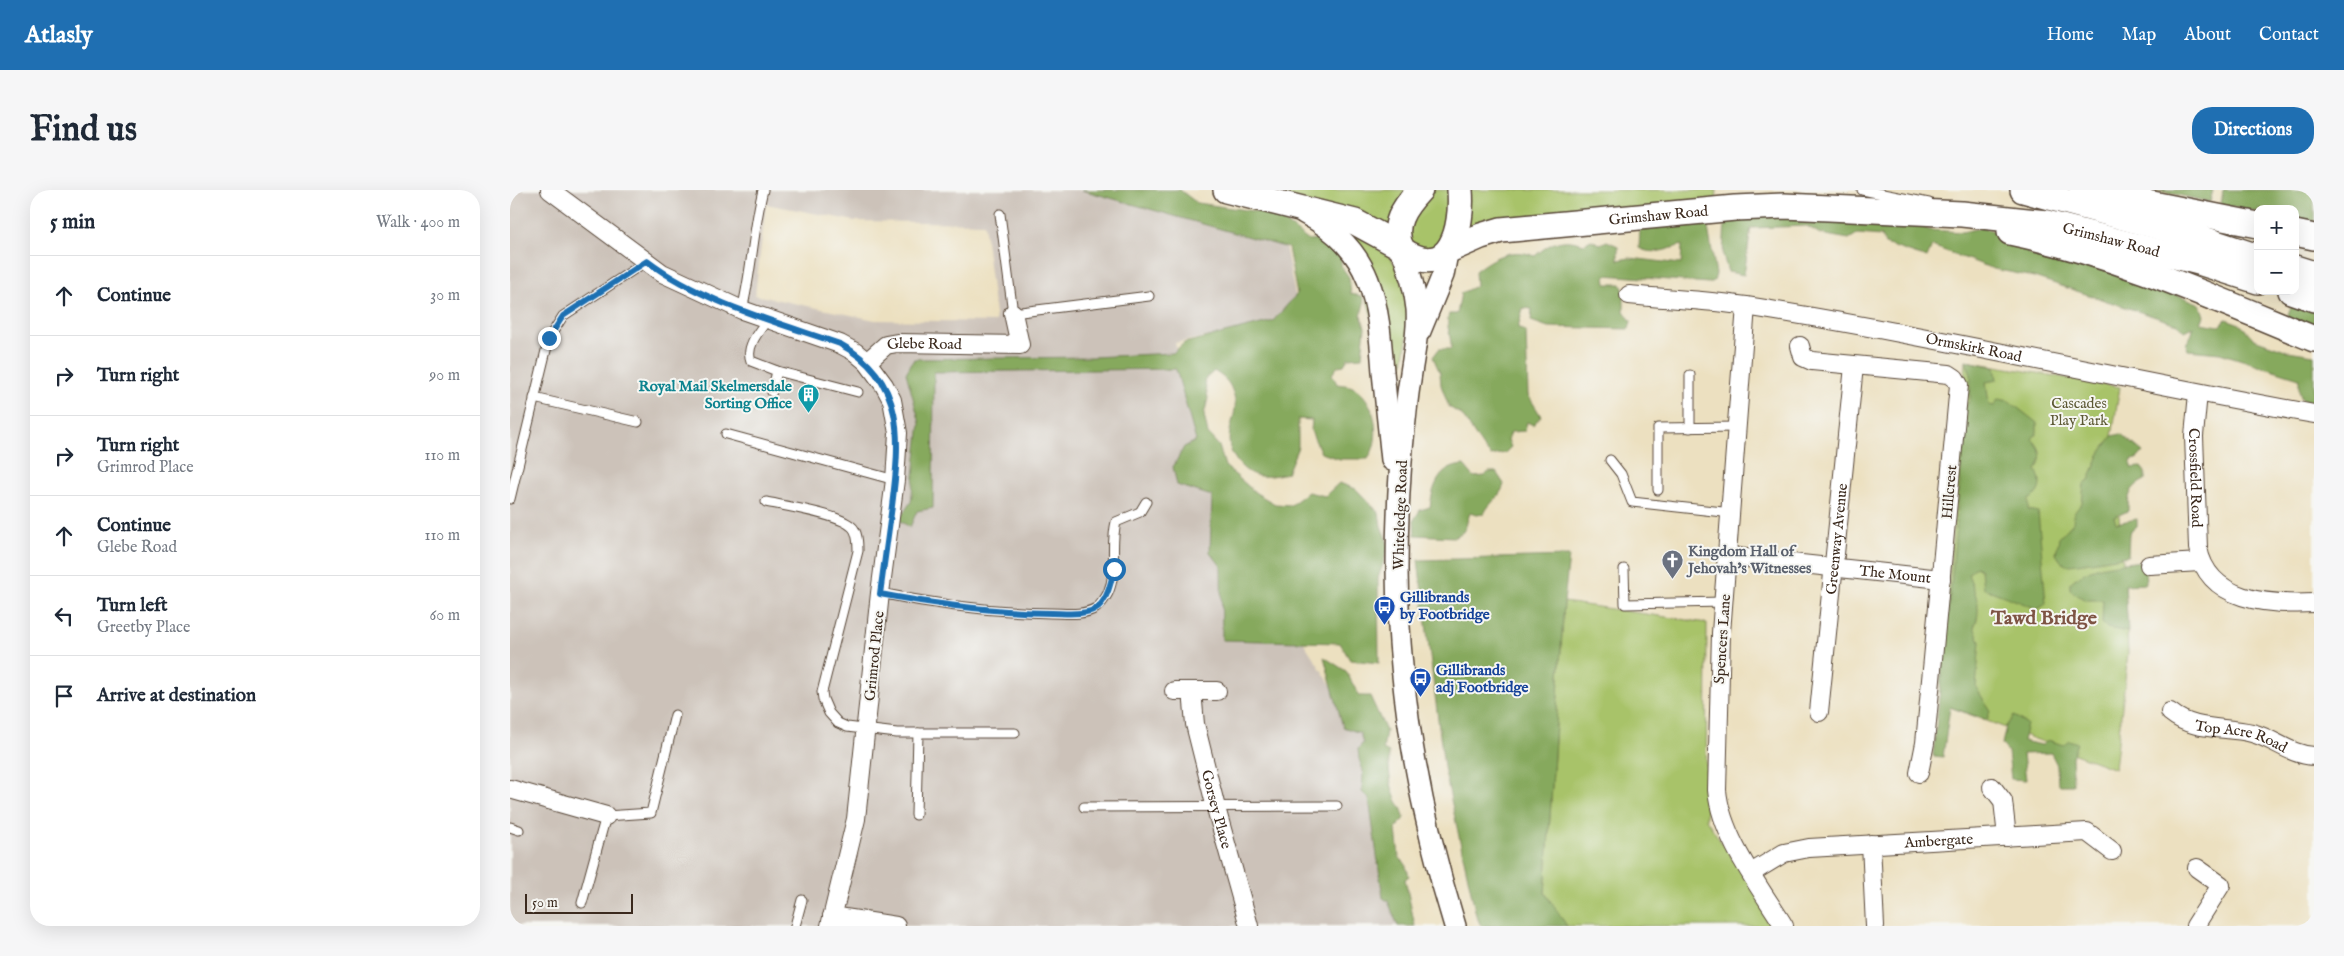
<!DOCTYPE html>
<html lang="en">
<head>
<meta charset="utf-8">
<style>
	body { margin:0; font-family:"IM FELL English",serif; background:#f6f6f7; color:#1f2937 }
	.controls { position:absolute; right:15px; top:15px; display:grid; overflow:hidden; border-radius:10px; box-shadow:0 5px 20px #0002 }
	.controls button { width:45px; height:45px; display:grid; place-items:center; padding:0; border:0; border-bottom:1px solid #e0e1e3; background:#fff; color:#1f2937; font:25px sans-serif }
	.scale { position:absolute; left:15px; bottom:12px; width:108px; box-sizing:border-box; padding-left:5px; border:2px solid #3b2a1e; border-top:0; font-size:14px; line-height:18px; white-space:nowrap; color:#3b2a1e; -webkit-text-stroke:4px #f6f6f2; paint-order:stroke }
	.stop { position:absolute; width:15px; height:15px; margin:-11px; border:4px solid #1f6fb2; border-radius:50%; background:#fff }
	.stop.end { background:#1f6fb2; border-color:#fff; box-shadow:0 1px 5px #0008 }
	.list { margin:0; padding:0; list-style:none }
	h2 { display:flex; justify-content:space-between; align-items:center; height:65px; margin:0; padding:0 20px; font-size:21px }
	h2 small { font-size:16px; font-weight:400; color:#747a83 }
	.list li { display:grid; grid-template-columns:32px 1fr auto; gap:15px; align-items:center; box-sizing:border-box; height:80px; padding:0 20px; border-top:1px solid #e0e1e3 }
	.list b { display:block; font-size:19px; white-space:nowrap }
	.list p { margin:0; font-size:16px; white-space:nowrap; color:#747a83 }
	.list em { font-size:16px; font-style:normal; color:#747a83 }
	.icon { flex:none; width:28px; height:28px; fill:none; stroke:currentColor; stroke-width:2; stroke-linecap:round; stroke-linejoin:round }
	.map { position:relative; flex:none; width:1804px; height:736px; overflow:hidden; border-radius:20px }
	header { display:flex; align-items:center; gap:30px; box-sizing:border-box; height:70px; padding:0 25px; background:#1f6fb2; color:#fff }
	header strong { font-size:24px }
	nav { display:flex; gap:28px; margin-inline-start:auto; font-size:18px }
	.intro { display:flex; align-items:center; justify-content:space-between; box-sizing:border-box; height:120px; padding:0 30px }
	h1 { margin:0; font-size:35px }
	.button { padding:12px 22px; border-radius:20px; background:#1f6fb2; color:#fff; font-size:18px; font-weight:700 }
	main { display:flex; gap:30px; padding:0 30px }
	aside { flex:1; background:#fff; border-radius:20px; box-shadow:0 5px 20px #0002 }
	.map>svg:first-child { display:block }
</style>
</head>
<body>
<header>
<strong>Atlasly</strong>
<nav><a>Home</a><a>Map</a><a>About</a><a>Contact</a></nav>
</header>
<div class="intro"><h1>Find us</h1><a class="button">Directions</a></div>
<main>
<aside>
<h2>5 min<small>Walk · 400 m</small></h2>
<ul class="list">
<li><svg class="icon" aria-label="ahead" viewBox="0 0 24 24"><path d="M12 20V5M6 11l6-6 6 6"/></svg><div><b>Continue</b></div><em>30 m</em></li>
<li><svg class="icon" aria-label="right" viewBox="0 0 24 24"><path d="M7 20v-9h11M14 6l5 5-5 5"/></svg><div><b>Turn right</b></div><em>90 m</em></li>
<li><svg class="icon" aria-label="right" viewBox="0 0 24 24"><path d="M7 20v-9h11M14 6l5 5-5 5"/></svg><div><b>Turn right</b><p>Grimrod Place</p></div><em>110 m</em></li>
<li><svg class="icon" aria-label="ahead" viewBox="0 0 24 24"><path d="M12 20V5M6 11l6-6 6 6"/></svg><div><b>Continue</b><p>Glebe Road</p></div><em>110 m</em></li>
<li><svg class="icon" aria-label="left" viewBox="0 0 24 24"><path d="M17 20v-9H6M10 6l-5 5 5 5"/></svg><div><b>Turn left</b><p>Greetby Place</p></div><em>60 m</em></li>
<li><svg class="icon" aria-label="arrive" viewBox="0 0 24 24"><path d="M6 21V4h12l-3 4 3 4H6"/></svg><div><b>Arrive at destination</b></div></li>
</ul>
</aside>
<div class="map">
<svg width="1804" height="736" viewBox="0 0 1804 736">
	<rect width="100%" height="100%" fill="#f6f6f2"/>
	<filter id="ink" filterUnits="userSpaceOnUse"><feTurbulence type="fractalNoise" baseFrequency=".02" numOctaves="2"/><feDisplacementMap in="SourceGraphic" scale="10" xChannelSelector="R" yChannelSelector="G"/><feConvolveMatrix kernelMatrix="1 2 1 2 8 2 1 2 1" color-interpolation-filters="sRGB"/></filter>
	<filter id="wash" filterUnits="userSpaceOnUse"><feTurbulence type="fractalNoise" baseFrequency=".0096" numOctaves="4" result="noise"/><feDisplacementMap in="SourceGraphic" scale="20" xChannelSelector="R" yChannelSelector="G"/><feGaussianBlur stdDeviation="1.12" result="paint"/><feColorMatrix in="noise" values="0 0 0 0 0 0 0 0 0 0 0 0 0 0 0 0 0 1.4 0 .05"/><feComposite in="paint" operator="in"/></filter>
	<g filter="url(#wash)">
		<rect width="100%" height="100%" fill="#ece0c0"/>
		<path fill="#ccc2b9" fill-rule="evenodd" d="M0,0H632L771,37L790,128L665,153L722,341L864,562L902,736H0ZM256,14L345,31L474,33L486,132L365,130L245,105Z"/>
		<g fill="#a8c369" stroke="#727644">
			<path d="M749,0H899L879,36Z"/>
			<path d="M920,0H943L944,13L929,57L912,59L898,49L896,39Z"/>
			<path d="M958,0H1207L1206,11L957,41Z"/>
			<path d="M835,39L875,61L888,78L901,126L889,197L884,198Z"/>
			<path d="M1456,171L1610,197L1602,246L1615,395L1618,463L1605,579L1429,513Z"/>
			<path d="M1054,412L1197,433L1196,629L1267,736H1056L1035,703Z"/>
		</g>
		<g fill="#86a95d" stroke="#606a3e">
			<path d="M572,0H670L687,13L764,24L799,51L814,48L831,63V76L839,87L841,104L852,106L854,113L851,125L855,137L852,167L838,168L834,175L828,176L822,184L827,194C833,195 841,195 846,199C866,212 872,249 858,269H830L811,263L801,241L802,230L788,229V257L777,283C759,287 745,290 731,276C703,246 735,227 722,200C719,191 712,186 704,181L694,190L698,208L694,225L698,244L709,256L715,276L746,303L765,314L781,315L798,302L815,306L829,293L846,299L869,323L871,336L879,356L868,388L869,473L840,470L830,453L712,450L711,376L700,362L702,306L667,295L663,277L674,257L686,251L666,179L424,182L423,318L407,321L400,337L388,330L401,312L410,233L396,183L404,169L583,167L663,163L674,153L763,131L787,104L778,58Z"/>
			<path d="M1645,0H1703L1700,12Z"/>
			<path d="M1713,0H1804V33L1785,29V19H1748V22L1711,15Z"/>
			<path d="M1238,19L1405,33L1419,40L1452,42L1470,38L1510,46L1516,55L1518,64L1541,72C1553,68 1561,71 1574,67L1690,114L1694,126L1691,133L1709,136L1716,129L1730,134L1744,149L1778,161L1804,165V211L1800,213L1792,210L1789,201V188L1710,163L1678,160L1676,154L1682,144L1683,137L1675,141L1667,134L1524,87L1484,79L1422,56L1417,68L1375,54L1371,46L1347,44L1339,49L1310,44L1297,36L1241,38L1234,85L1218,82L1213,65L1215,31Z"/>
			<path d="M1197,32L1206,84L1204,91L1199,93L1095,85L1096,94H1111L1114,101V121L1121,131L1119,139L1038,137L1021,131L1022,119L1013,118L1008,138L1016,142L1018,205L1031,226L1023,235L1017,232L1015,241L1001,242L998,250L1001,257L995,263L981,266L973,257L952,225L939,217L931,195L930,183L923,167L929,159H941C942,147 935,136 939,124H947L951,103L966,96L965,81C983,67 1002,57 1025,66C1041,52 1052,47 1074,54L1081,50L1090,54L1097,51L1108,56V70L1120,68L1171,74L1172,55C1158,59 1143,66 1129,58L1130,40L1136,37Z"/>
			<path d="M1782,114L1804,120V139L1777,127Z"/>
			<path d="M1456,171L1485,177L1487,190L1476,192L1479,215L1484,216L1488,209L1499,211L1527,233V243L1522,249C1532,259 1533,268 1526,280C1533,292 1531,304 1518,310V320L1528,322L1536,414L1528,419L1473,398L1471,380L1466,377L1458,384C1465,402 1473,419 1464,437L1470,451L1466,497L1480,521L1477,530L1440,517L1433,567L1423,566L1441,396L1455,234L1454,219L1460,210L1461,185Z"/>
			<path d="M1611,244L1633,262L1628,268L1621,271V278L1631,277L1635,282V290C1620,297 1618,305 1618,321L1604,327L1606,333L1627,329V336L1619,343L1618,366C1609,367 1560,376 1556,375C1551,373 1549,368 1546,364L1549,348L1563,333L1564,323L1572,313L1574,294L1579,290L1589,265L1602,246Z"/>
			<path d="M954,275L964,287L974,286L979,282H986L994,294C991,307 979,312 974,324L966,325L960,323L954,341L945,347L905,345L904,330L910,320L920,317C923,295 929,277 954,275Z"/>
			<path d="M1059,366L1054,412L1035,703L1057,736H971L966,725L934,577L908,370Z"/>
			<path d="M1631,371L1635,380L1636,394L1615,395L1618,442L1597,438L1592,433L1593,410H1575L1560,400V393C1581,374 1604,375 1631,371Z"/>
			<path d="M814,467L836,481L849,506H860L876,541L873,560L879,563C878,577 880,594 885,607C889,617 892,615 894,628L886,639L889,667L895,673L899,686L895,689L905,736H888L878,711L873,708L859,609L852,602L853,581L849,569L848,559L853,553L850,543L833,537Z"/>
			<path d="M1504,526L1517,534L1513,551L1532,555L1538,550L1553,555L1559,550L1567,553L1562,567L1563,595H1548L1547,575L1541,563L1513,564L1516,590L1501,589L1498,562L1492,554L1496,536Z"/>
		</g>
	</g>
	<g filter="url(#ink)">
		<g fill="none" stroke-linecap="round" stroke-linejoin="round">
			<defs>
				<g id="service">
					<path d="M1352,0L1419,13"/>
					<path d="M490,24L503,123L639,106"/>
					<path d="M232,120C242,80 243,40 253,0"/>
					<path d="M258,129C250,140 235,156 241,171L267,181L262,202"/>
					<path d="M267,181L348,202"/>
					<path d="M24,208L128,232"/>
					<path d="M1180,238V185"/>
					<path d="M216,244L385,290"/>
					<path d="M1100,270L1111,284L1122,312L1222,323"/>
					<path d="M1148,300V238L1228,237"/>
					<path d="M0,309L39,148L53,126L137,71"/>
					<path d="M256,312C275,316 327,324 341,336C348,341 348,354 348,361L312,502L313,509L319,523L328,533L337,537L387,543H505"/>
					<path d="M1114,379L1115,414L1214,412"/>
					<path d="M370,403C427,415 483,422 541,423C555,423 573,426 586,418C590,416 596,407 598,403C608,380 600,355 606,332L630,322L636,312"/>
					<path d="M574,617L827,616"/>
					<path d="M406,625L408,543"/>
					<path d="M0,637L9,640"/>
					<path d="M72,713L96,626L141,623L165,525"/>
					<path d="M285,736L292,710"/>
				</g>
				<g id="minor">
					<path d="M40,0L152,83L232,120L330,154L345,162L357,172L374,195L382,210L388,243L385,290L370,403L346,629L320,736"/>
					<path id="s1" d="M1119,105C1158,109 1198,110 1236,116C1426,146 1614,190 1804,224"/>
					<path d="M1236,116L1211,443L1207,600C1211,647 1250,697 1274,736"/>
					<path d="M1290,156L1293,167L1302,171L1439,184L1445,188L1449,195L1415,553L1409,583"/>
					<path id="s2" d="M357,172L376,155L387,153L510,155L503,123"/>
					<path id="s3" d="M1688,203L1684,246L1688,358C1698,412 1759,415 1804,413"/>
					<path id="s4" d="M1218,366L1431,389"/>
					<path d="M1639,375L1690,372"/>
					<path d="M664,501H707"/>
					<path id="s5" d="M682,501L685,534L706,618L739,736"/>
					<path id="s6" d="M1309,522L1344,176"/>
					<path id="s7" d="M1660,522C1684,542 1714,536 1742,543C1765,549 1780,565 1804,566"/>
					<path d="M1482,597L1493,611L1497,647"/>
					<path d="M0,599L96,626"/>
					<path d="M1361,654L1365,736"/>
					<path id="s8" d="M1241,683L1274,663L1299,658L1577,642L1602,661"/>
					<path d="M322,726L386,736"/>
					<path d="M1685,736L1711,695L1687,678"/>
				</g>
				<g id="tertiary">
					<path d="M794,23C864,60 868,111 873,182C876,211 879,240 882,270"/>
					<path d="M892,60C899,79 905,98 907,119C909,143 903,166 900,190C897,206 896,223 894,239C889,285 887,332 887,379C888,500 909,620 945,736"/>
					<path d="M910,141L933,85L937,63"/>
				</g>
				<g id="secondary">
					<path d="M716,0L845,32L891,57"/>
					<path d="M910,0C894,17 880,36 892,60C941,92 953,38 950,0"/>
					<path d="M1513,0L1690,48L1748,67"/>
					<path d="M1572,0L1748,35"/>
					<path d="M1500,42C1606,64 1704,108 1804,149"/>
					<path d="M1785,43L1804,47"/>
					<path id="s9" d="M939,60L971,46L991,40L1225,18L1274,16L1452,24L1537,33L1692,73L1748,91"/>
					<path d="M1785,78L1804,84"/>
					<path d="M1781,101L1804,109"/>
				</g>
			</defs>
			<use href="#service" stroke="#564536" stroke-width="11"/>
			<use href="#minor" stroke="#564536" stroke-width="20"/>
			<use href="#tertiary" stroke="#564536" stroke-width="24"/>
			<use href="#secondary" stroke="#564536" stroke-width="28"/>
			<use href="#service" stroke="#fff" stroke-width="9"/>
			<use href="#minor" stroke="#fff" stroke-width="18"/>
			<use href="#tertiary" stroke="#fff" stroke-width="21"/>
			<use href="#secondary" stroke="#fff" stroke-width="25"/>
		</g>
	</g>
	<g fill="none" stroke-linecap="round" stroke-linejoin="round" filter="url(#ink)">
		<path stroke="#1f6fb2" stroke-width="6" d="M39,148L53,126L137,71C191,112 266,132 330,154C397,190 390,251 382,316C378,345 374,374 370,404C428,415 484,422 542,423C555,423 577,426 588,417C598,408 601,392 604,379"/>
	</g>
	<defs>
		<symbol id="building-pin" viewBox="-11 -11 22 30"><path d="M0 17L-7.5 6A9.5 9.5 0 1 1 7.5 6Z" fill="#0f9aa8" stroke="#f6f6f2"/><path d="M-4-6H4V6H1V3H-1V6H-4ZM-2.5-4.3h1.7v1.8h-1.7ZM.8-4.3h1.7v1.8H.8ZM-2.5-1h1.7V.8h-1.7ZM.8-1h1.7V.8H.8Z" fill="#fff"/></symbol>
		<symbol id="church-pin" viewBox="-11 -11 22 30"><path d="M0 17L-7.5 6A9.5 9.5 0 1 1 7.5 6Z" fill="#6b7280" stroke="#f6f6f2"/><path d="M-1.2-6h2.4v3.5h3.3v2.4h-3.3V6h-2.4V-.1h-3.3v-2.4h3.3Z" fill="#fff"/></symbol>
		<symbol id="bus-pin" viewBox="-11 -11 22 30"><path d="M0 17L-7.5 6A9.5 9.5 0 1 1 7.5 6Z" fill="#1a4fb4" stroke="#f6f6f2"/><path d="M-5-6H5V4H4V6H2V4H-2V6H-4V4H-5ZM-3.5-4V0h7V-4ZM-3.5 1.2v1.5H-2V1.2ZM2 1.2v1.5H3.5V1.2Z" fill="#fff"/></symbol>
	</defs>
	<g fill-rule="evenodd">
		<use href="#building-pin" x="286" y="192" width="25" height="34"/>
		<use href="#church-pin" x="1150" y="358" width="25" height="34"/>
		<use href="#bus-pin" x="862" y="404" width="25" height="34"/>
		<use href="#bus-pin" x="898" y="476" width="25" height="34"/>
	</g>
	<g text-anchor="middle" stroke-width="4" stroke-linejoin="round" paint-order="stroke">
		<g font-size="15" fill="#3b2a1e" stroke="#f6f6f2">
			<text dy="5" stroke="none"><textPath href="#s9" startOffset="214">Grimshaw Road</textPath></text>
			<text dy="5" stroke="none"><textPath href="#s9" startOffset="670">Grimshaw Road</textPath></text>
			<text dy="5" stroke="none"><textPath href="#s2" startOffset="64">Glebe Road</textPath></text>
			<text dy="5" stroke="none"><textPath href="#s1" startOffset="349">Ormskirk Road</textPath></text>
			<text dy="5" stroke="none"><textPath href="#s3" startOffset="85">Crossfield Road</textPath></text>
			<text transform="translate(1439 302) rotate(-85)" y="5">Hillcrest</text>
			<text transform="translate(890 325) rotate(-88)" y="5">Whiteledge Road</text>
			<text dy="5" stroke="none"><textPath href="#s6" startOffset="174">Greenway Avenue</textPath></text>
			<text dy="5" stroke="none"><textPath href="#s4" startOffset="168">The Mount</textPath></text>
			<text transform="translate(1212 449) rotate(-86)" y="5">Spencers Lane</text>
			<text transform="translate(364 466) rotate(-84)" y="5">Grimrod Place</text>
			<text dy="5" stroke="none"><textPath href="#s7" startOffset="76">Top Acre Road</textPath></text>
			<text dy="5" stroke="none"><textPath href="#s5" startOffset="121">Gorsey Place</textPath></text>
			<text dy="5" stroke="none"><textPath href="#s8" startOffset="194">Ambergate</textPath></text>
		</g>
		<g font-size="15" font-weight="bold" fill="#0d838f" stroke="#f6f6f2" text-anchor="end">
			<text x="282" y="201">Royal Mail Skelmersdale<tspan x="282" dy="17">Sorting Office</tspan></text>
		</g>
		<g font-size="15" fill="#5c5834" stroke="#f6f6f2">
			<text x="1569" y="218">Cascades<tspan x="1569" dy="17">Play Park</tspan></text>
		</g>
		<g font-size="15" font-weight="bold" fill="#5b616d" stroke="#f6f6f2" text-anchor="start">
			<text x="1178" y="366">Kingdom Hall of<tspan x="1178" dy="17">Jehovah's Witnesses</tspan></text>
		</g>
		<g font-size="15" font-weight="bold" fill="#164399" stroke="#f6f6f2" text-anchor="start">
			<text x="890" y="412">Gillibrands<tspan x="890" dy="17">by Footbridge</tspan></text>
			<text x="926" y="485">Gillibrands<tspan x="926" dy="17">adj Footbridge</tspan></text>
		</g>
		<g font-size="20" font-weight="bold" fill="#7e5444" stroke="#f6f6f2">
			<text x="1534" y="434">Tawd Bridge</text>
		</g>
	</g>
</svg>
<div class="controls">
<button>+</button>
<button>−</button>
</div>
<div class="scale">50 m</div>
<div class="stop" style="left:604px;top:379px"></div>
<div class="stop end" style="left:39px;top:148px"></div>
</div>
</main>
</body>
</html>
